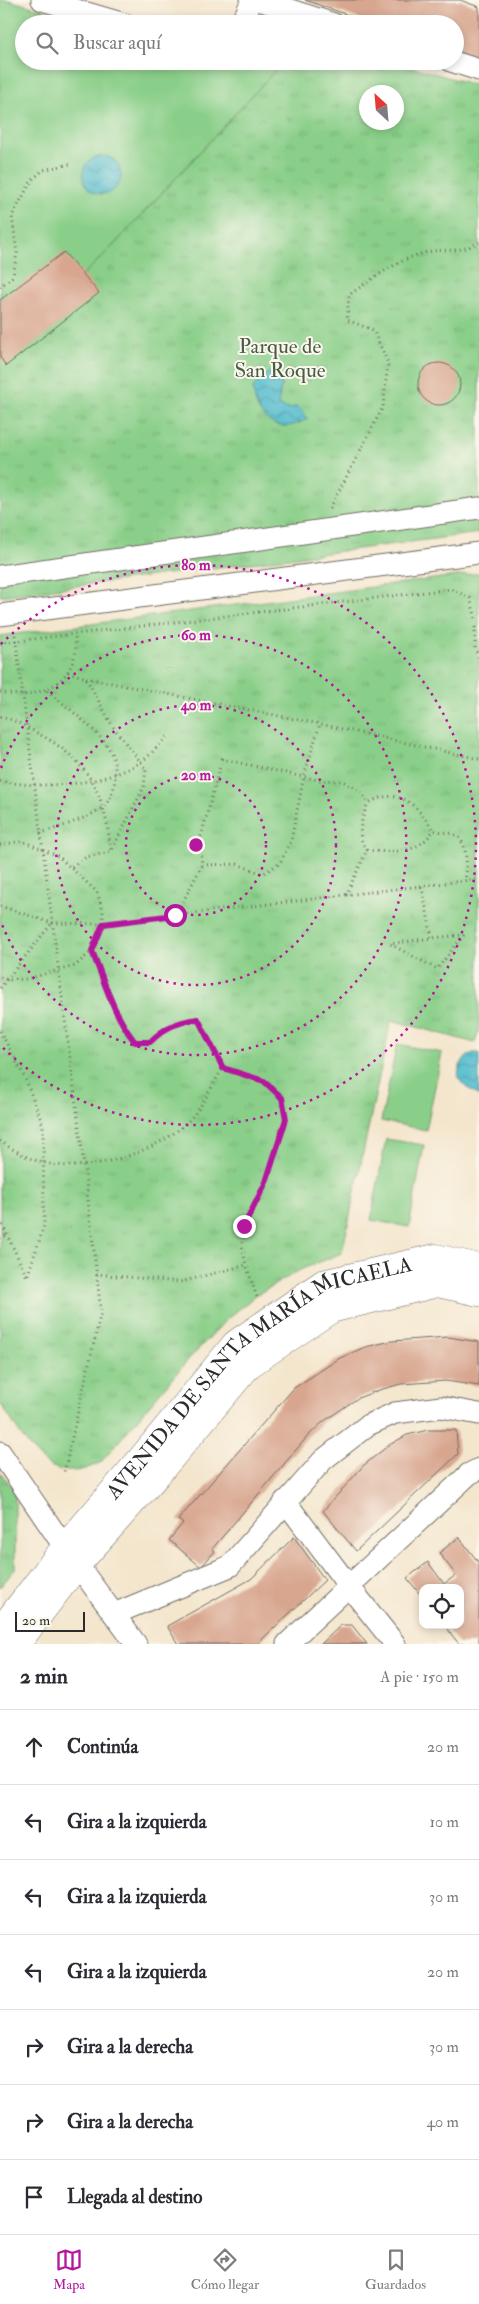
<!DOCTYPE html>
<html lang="es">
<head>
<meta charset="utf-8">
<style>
	body { margin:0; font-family:"IM FELL Double Pica",serif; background:#f2f2f3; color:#2b2b33 }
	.controls { position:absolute; right:15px; bottom:15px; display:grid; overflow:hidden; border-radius:10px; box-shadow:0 2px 8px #0003 }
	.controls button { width:45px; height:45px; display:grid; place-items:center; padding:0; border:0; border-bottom:1px solid #e1e1e2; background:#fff; color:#2b2b33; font:25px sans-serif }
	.compass { position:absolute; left:359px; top:85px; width:45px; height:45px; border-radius:50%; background:#fff; box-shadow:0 2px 8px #0003; rotate:334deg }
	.scale { position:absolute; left:15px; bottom:12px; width:70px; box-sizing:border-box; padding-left:5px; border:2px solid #2b2b2b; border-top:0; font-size:14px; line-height:18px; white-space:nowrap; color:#2b2b2b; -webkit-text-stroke:4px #fbf7ec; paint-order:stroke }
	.stop { position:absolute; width:15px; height:15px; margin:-11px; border:4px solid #b5179e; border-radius:50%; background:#fff }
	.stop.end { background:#b5179e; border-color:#fff; box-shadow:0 1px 5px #0008 }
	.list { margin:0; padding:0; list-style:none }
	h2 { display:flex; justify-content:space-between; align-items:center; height:65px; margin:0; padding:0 20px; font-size:21px }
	h2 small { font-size:16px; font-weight:400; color:#7c7c81 }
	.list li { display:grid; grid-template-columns:32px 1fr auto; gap:15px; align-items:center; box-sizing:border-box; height:75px; padding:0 20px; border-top:1px solid #e1e1e2 }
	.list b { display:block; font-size:19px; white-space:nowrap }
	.list em { font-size:16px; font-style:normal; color:#7c7c81 }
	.icon { flex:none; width:28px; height:28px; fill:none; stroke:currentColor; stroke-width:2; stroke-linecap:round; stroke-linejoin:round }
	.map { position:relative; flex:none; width:479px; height:1644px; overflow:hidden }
	.search { position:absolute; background:#fff; box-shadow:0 2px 8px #0003; left:15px; right:15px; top:15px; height:55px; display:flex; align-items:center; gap:12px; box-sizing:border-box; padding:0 18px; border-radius:28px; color:#7c7c81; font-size:19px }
	.sheet { height:590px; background:#fff }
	nav { display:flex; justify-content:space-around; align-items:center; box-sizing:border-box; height:70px; border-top:1px solid #e1e1e2; background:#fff; font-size:14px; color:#7c7c81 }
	nav a { display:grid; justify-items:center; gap:2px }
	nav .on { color:#b5179e }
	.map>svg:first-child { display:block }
</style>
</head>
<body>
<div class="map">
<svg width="479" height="1644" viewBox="0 0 479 1644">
	<defs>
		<pattern id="park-tufts" width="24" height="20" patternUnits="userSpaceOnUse" patternTransform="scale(1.25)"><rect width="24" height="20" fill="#8acf89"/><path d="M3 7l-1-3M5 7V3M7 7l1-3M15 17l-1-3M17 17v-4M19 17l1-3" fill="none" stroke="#77b276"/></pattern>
		<pattern id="water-waves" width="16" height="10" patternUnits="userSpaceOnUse" patternTransform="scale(1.25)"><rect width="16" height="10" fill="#51bccd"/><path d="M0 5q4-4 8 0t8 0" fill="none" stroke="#4399a7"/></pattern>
	</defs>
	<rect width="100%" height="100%" fill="#fbf7ec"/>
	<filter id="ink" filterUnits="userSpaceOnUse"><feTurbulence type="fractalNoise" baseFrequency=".02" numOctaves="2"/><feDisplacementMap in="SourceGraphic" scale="10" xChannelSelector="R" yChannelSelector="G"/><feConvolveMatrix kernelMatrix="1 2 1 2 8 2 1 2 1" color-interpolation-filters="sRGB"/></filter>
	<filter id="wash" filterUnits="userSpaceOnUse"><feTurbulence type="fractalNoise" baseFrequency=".0096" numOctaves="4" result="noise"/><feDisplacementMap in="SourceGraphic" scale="20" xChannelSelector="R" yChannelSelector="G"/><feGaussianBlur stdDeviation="1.12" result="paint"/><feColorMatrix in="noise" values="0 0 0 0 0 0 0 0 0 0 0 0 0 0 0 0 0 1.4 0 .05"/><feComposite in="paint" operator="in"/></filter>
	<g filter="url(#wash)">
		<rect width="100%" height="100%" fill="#f4e6cd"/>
		<g fill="url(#park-tufts)" stroke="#5a7d5a" fill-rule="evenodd">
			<path d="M284,61H391L479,86V533L0,596V353L110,249ZM366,92H396V122H366Z"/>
			<path d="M479,573V1029L475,1043L391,1020L342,1253L302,1269L256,1295L227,1319L187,1361L101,1462C46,1492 27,1441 0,1403V636Z"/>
			<path d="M0,1472L15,1491V1569L0,1587Z"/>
		</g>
		<g fill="#8acf89" stroke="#5a7d5a">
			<path d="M0,0H8L93,24H24V61H284L110,249L0,353Z"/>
			<path d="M397,1044L442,1053L426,1130L381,1121Z"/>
			<path d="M386,1139L424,1145L409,1227L371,1220Z"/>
		</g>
		<g fill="url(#water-waves)" stroke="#3e747c">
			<circle cx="102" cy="175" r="19"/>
			<path d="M269,372L282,381L278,405L288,409L297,406L304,413L307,419C277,437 255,419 253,387Z"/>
			<path d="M473,1053H479V1096C475,1092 470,1090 465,1086C452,1076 460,1059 473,1053Z"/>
		</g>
		<g id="blocks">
			<g fill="#d8a68f">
				<path d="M305,0H460L479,7V59L455,51V24H374Z"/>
				<path d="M64,252L99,293L6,366L0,357V300Z"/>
				<circle cx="439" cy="384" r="21"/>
				<path d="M448,1337L479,1342V1386L446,1381L401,1384L379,1390L358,1398L324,1421L307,1437L212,1549L215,1551L201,1567L169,1540L183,1523L178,1520L294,1388L340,1358L365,1347L392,1341Z"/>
				<path d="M428,1430H456L458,1454L356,1551L323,1511L364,1465L389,1445L407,1435Z"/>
				<path d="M294,1537L325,1580L257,1644H178L167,1626L251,1579Z"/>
				<path d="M459,1537L479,1563V1644H459L444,1625H460V1588H423V1598L407,1578L428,1562L444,1584L456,1575L439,1553Z"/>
				<path d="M341,1625H352L367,1644H321Z"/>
			</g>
		</g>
	</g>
	<g filter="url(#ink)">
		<use href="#blocks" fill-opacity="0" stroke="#716c64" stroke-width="1"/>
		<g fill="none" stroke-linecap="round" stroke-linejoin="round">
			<defs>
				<g id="street">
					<path d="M42,0L125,24"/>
					<path d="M259,0L334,24"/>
					<path d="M239,24L245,16L252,0"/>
					<path d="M451,61L479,70"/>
					<path d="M0,576L479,508"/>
					<path d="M0,615L479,553"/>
					<path d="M0,1452L65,1548L136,1644"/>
					<path d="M285,1501L348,1585L395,1644"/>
					<path d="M114,1614L230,1566L323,1460L368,1425L395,1413L441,1407L479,1414"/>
					<path d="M287,1644L469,1474L479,1469"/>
				</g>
				<g id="secondary">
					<path id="s1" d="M0,1632L65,1548L140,1461L236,1344L323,1284L436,1258L479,1268"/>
					<path d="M16,1644L77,1564L156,1475L249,1364L331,1309L438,1283L479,1292"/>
				</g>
			</defs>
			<use href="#street" stroke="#716c64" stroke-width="23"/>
			<use href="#secondary" stroke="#716c64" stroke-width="29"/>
			<g stroke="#716c64" stroke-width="3" stroke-dasharray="1 4" stroke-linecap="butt">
				<path d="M0,287L13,276L17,253L12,216L32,180L43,170L70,164"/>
				<path d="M330,508L383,407L388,363L373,330L347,320L349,295C372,279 396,261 423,253C444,247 458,255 479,242"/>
				<path d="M15,635L84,1165L101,1312L64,1472"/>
				<path d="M0,643L451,589L470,598L475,615V649L479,657"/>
				<path d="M68,672L86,678L113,727L146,769L144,787L111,852"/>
				<path d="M86,678L320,724L479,759"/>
				<path d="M0,692C31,701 68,688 75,654C77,648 75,640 75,634"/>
				<path d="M0,717C14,719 27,727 39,734C91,762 105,795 111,852L86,857L71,867"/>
				<path d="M0,781C41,789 106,786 142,761C152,754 161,743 169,734"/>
				<path d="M40,833C56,829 92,817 104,806C116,794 118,770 112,755C105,735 63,704 46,690"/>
				<path d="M0,845L22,841L58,856L97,892L103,911V924L92,951L75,966L26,979L8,980L0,977"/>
				<path d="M367,850C390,853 421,854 433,830"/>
				<path d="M202,865L237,864L263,874L280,863L291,841L304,776L320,724"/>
				<path d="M422,887L432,938L390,944L437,969L464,935L432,938"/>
				<path d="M346,895L367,850C355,836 362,818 368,803"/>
				<path d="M0,906L52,923L103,924L479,879"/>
				<path d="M176,915L202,865L200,840L222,759L318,780L343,781L361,792L368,803C399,786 417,805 433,830C439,832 446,832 453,834C469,840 467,867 465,881"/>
				<path d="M92,951C105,983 113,1014 135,1042H150C165,1027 177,1022 198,1019L223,1068"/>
				<path d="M0,988L52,923"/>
				<path d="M0,1031L25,1078L43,1125L44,1226L27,1277L0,1220"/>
				<path d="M0,1141C13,1150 30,1160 45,1163C90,1174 162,1152 193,1116C205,1102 213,1083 223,1068L264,1081L283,1097L286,1119L266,1183L244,1226L242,1246L246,1265"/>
				<path d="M0,1238L8,1235"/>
				<path d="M96,1274L180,1282L246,1265L258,1300"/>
			</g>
			<use href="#street" stroke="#fff" stroke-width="21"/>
			<use href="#secondary" stroke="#fff" stroke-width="28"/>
		</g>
	</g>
	<g fill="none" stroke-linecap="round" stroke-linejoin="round" filter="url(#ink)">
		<path stroke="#b5179e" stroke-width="6" d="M175,915L103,924L92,951C105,983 113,1014 135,1042H150C165,1027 177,1022 198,1019L223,1068L264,1081L282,1098L286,1119L266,1182L244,1226"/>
	</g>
	<g fill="none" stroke="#b5179e" stroke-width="2.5" stroke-dasharray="2.5 5">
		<circle cx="196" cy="845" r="70"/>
		<circle cx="196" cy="845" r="140"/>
		<path d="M1 768A210 210 0 1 1 1 922"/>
		<path d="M1 644A280 280 0 1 1 1 1046"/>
	</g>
	<g text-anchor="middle" stroke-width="4" stroke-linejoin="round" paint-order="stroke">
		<g font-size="21" fill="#485c47" stroke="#fbf7ec">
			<text x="280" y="353">Parque de<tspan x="280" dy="24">San Roque</tspan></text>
		</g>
		<g font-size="21" fill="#2b2b2b" stroke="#fbf7ec">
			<text dy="7" stroke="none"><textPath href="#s1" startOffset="372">AVENIDA DE SANTA MARÍA MICAELA</textPath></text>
		</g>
	</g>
	<circle cx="196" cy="845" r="8" fill="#b5179e" stroke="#fbf7ec" stroke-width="2.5"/>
	<g font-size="15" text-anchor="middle" font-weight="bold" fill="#b5179e" stroke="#fbf7ec" stroke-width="4" stroke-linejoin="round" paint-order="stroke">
		<text x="196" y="570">80 m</text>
		<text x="196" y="640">60 m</text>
		<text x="196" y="710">40 m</text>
		<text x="196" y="780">20 m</text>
	</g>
</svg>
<div class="controls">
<button><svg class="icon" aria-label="locate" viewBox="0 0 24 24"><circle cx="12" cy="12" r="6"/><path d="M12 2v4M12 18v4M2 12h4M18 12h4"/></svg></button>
</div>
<svg class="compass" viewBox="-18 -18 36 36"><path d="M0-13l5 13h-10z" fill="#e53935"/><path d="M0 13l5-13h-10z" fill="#7c7c81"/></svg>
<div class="scale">20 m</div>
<div class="stop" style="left:175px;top:915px"></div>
<div class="stop end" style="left:244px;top:1226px"></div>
<div class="search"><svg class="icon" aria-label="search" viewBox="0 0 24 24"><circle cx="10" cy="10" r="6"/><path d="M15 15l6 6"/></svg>Buscar aquí</div>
</div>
<section class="sheet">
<h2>2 min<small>A pie · 150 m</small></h2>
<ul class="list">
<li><svg class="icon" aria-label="ahead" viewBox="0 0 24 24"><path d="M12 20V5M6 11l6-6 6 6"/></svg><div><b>Continúa</b></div><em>20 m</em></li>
<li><svg class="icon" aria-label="left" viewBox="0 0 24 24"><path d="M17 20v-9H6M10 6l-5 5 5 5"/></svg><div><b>Gira a la izquierda</b></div><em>10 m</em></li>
<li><svg class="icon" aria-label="left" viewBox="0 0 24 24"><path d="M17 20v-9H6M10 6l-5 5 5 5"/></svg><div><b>Gira a la izquierda</b></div><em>30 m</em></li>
<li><svg class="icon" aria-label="left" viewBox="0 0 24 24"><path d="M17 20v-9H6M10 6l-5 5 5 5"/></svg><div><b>Gira a la izquierda</b></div><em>20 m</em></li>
<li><svg class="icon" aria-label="right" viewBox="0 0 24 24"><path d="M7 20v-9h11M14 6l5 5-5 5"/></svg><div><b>Gira a la derecha</b></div><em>30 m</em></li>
<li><svg class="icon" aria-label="right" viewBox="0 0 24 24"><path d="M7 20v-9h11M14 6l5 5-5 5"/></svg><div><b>Gira a la derecha</b></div><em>40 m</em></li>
<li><svg class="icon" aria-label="arrive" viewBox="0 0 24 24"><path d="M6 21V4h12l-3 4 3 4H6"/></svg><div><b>Llegada al destino</b></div></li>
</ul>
</section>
<nav>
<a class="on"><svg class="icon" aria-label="map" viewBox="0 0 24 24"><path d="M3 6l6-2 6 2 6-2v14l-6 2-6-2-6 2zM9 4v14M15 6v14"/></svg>Mapa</a>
<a><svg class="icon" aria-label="directions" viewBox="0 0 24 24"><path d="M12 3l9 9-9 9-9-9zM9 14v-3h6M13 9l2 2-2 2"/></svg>Cómo llegar</a>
<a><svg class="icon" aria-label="saved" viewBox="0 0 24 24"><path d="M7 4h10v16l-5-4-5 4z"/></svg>Guardados</a>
</nav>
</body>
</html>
